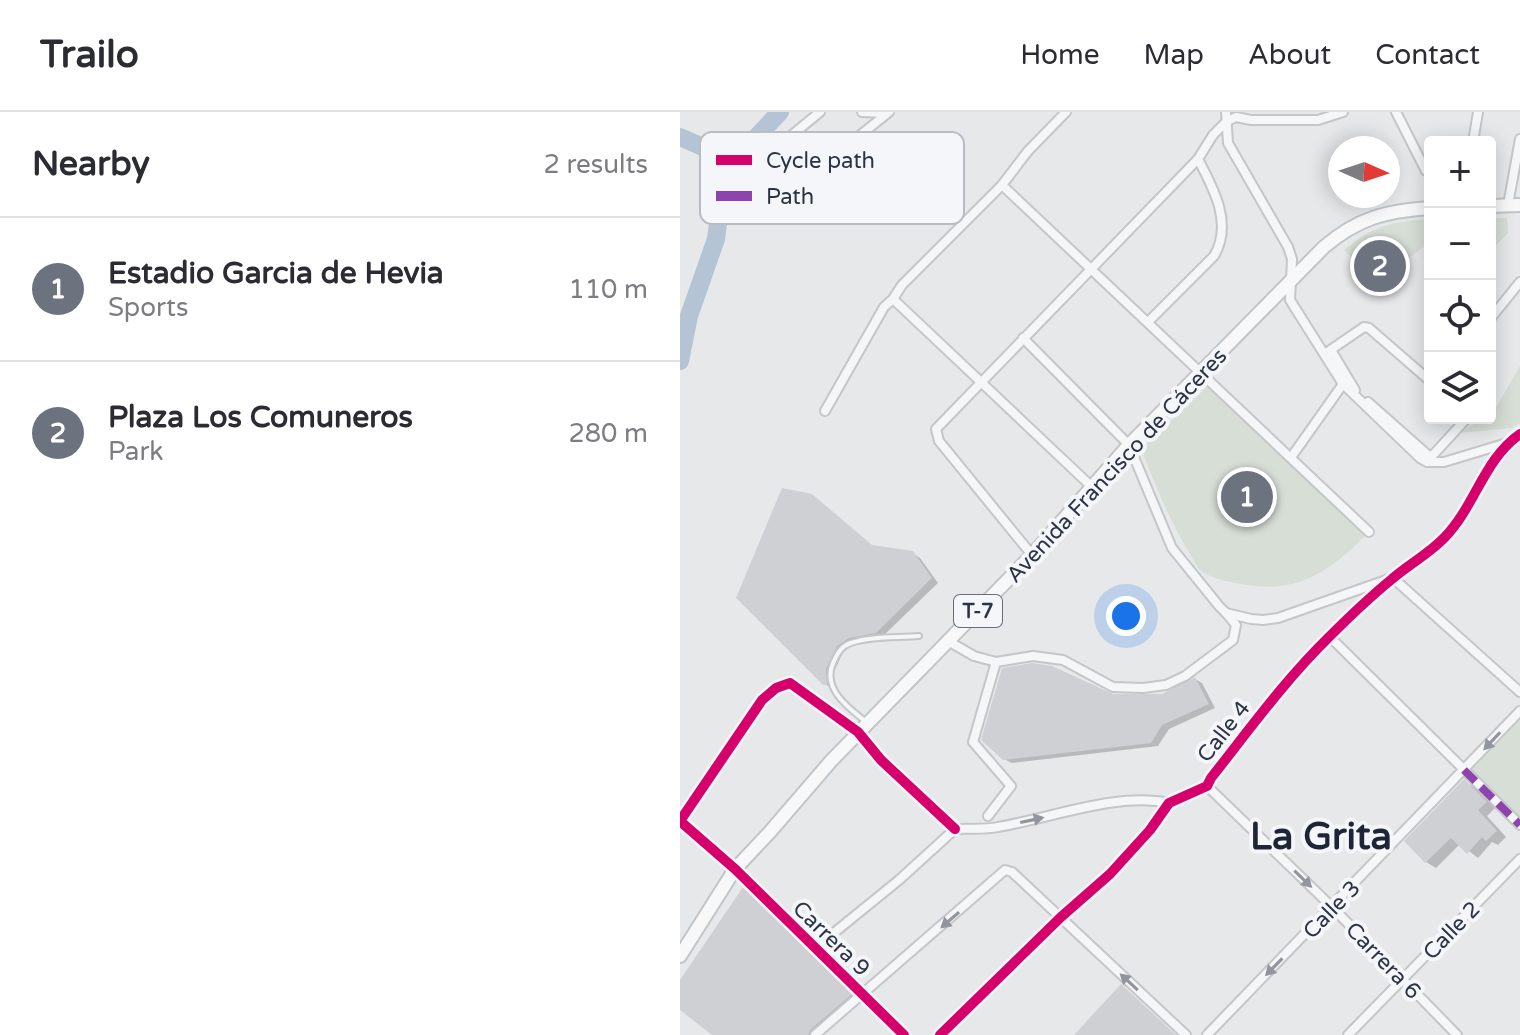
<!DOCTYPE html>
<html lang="en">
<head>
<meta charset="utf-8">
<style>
	body { margin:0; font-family:"Varela Round",sans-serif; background:#f7f7f7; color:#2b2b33 }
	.controls { position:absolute; right:24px; top:24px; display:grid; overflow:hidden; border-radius:8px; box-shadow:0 4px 20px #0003 }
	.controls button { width:72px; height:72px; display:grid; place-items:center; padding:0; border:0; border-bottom:2px solid #e1e1e2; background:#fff; color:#2b2b33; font:40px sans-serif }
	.compass { position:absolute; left:648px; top:24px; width:72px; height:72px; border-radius:50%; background:#fff; box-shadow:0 4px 20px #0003; rotate:93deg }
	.you { position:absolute; left:446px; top:504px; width:28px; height:28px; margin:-20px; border:6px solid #fff; border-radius:50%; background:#1a73e8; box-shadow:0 0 0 12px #1a73e833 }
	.badge { display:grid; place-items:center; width:52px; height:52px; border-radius:50%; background:#6c737f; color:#fff; font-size:26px; font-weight:700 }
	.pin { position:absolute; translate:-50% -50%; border:4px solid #fff; box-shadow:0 2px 8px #0006 }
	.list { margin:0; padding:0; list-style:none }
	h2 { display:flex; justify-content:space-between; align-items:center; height:104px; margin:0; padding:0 32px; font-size:34px }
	h2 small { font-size:26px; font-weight:400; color:#7c7c81 }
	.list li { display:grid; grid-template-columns:52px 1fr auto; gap:24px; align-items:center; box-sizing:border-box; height:144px; padding:0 32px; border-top:2px solid #e1e1e2 }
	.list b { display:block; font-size:30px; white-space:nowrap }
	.list p { margin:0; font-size:26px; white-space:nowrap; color:#7c7c81 }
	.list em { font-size:26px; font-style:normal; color:#7c7c81 }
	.icon { flex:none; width:44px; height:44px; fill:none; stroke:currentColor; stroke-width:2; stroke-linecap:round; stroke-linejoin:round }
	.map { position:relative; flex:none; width:840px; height:923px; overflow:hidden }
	header { display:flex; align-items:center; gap:48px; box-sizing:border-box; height:112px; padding:0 40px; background:#fff; border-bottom:2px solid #e1e1e2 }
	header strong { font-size:38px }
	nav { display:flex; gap:44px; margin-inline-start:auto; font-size:28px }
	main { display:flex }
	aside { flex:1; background:#fff }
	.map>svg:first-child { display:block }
</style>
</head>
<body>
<header>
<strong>Trailo</strong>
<nav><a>Home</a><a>Map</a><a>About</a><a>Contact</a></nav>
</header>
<main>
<aside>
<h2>Nearby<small>2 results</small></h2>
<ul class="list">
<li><span class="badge">1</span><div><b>Estadio Garcia de Hevia</b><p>Sports</p></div><em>110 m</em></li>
<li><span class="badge">2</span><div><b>Plaza Los Comuneros</b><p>Park</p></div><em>280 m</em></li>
</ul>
</aside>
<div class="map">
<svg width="840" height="923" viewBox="0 0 840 923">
	<rect width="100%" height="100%" fill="#e6e8ea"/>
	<g fill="#d6ded6">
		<path d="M810,106H827L828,121L810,140Z"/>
		<path d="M750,107V136L746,133L698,170L664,138C694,113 711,110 750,107Z"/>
		<path d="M840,254V311L832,316L779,321L804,306H810Z"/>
		<path d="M531,271L689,420C651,459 618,483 561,472C547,469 531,467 520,458C515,453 511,443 507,437C488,405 475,372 461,337Z"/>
		<path d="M840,608V713L789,660Z"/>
	</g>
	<g fill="#0003">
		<path d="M131,384L195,436L232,441L240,446L258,471L203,524L177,529L164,538L153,562L154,576L144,572Z"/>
		<path d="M515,567L522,571L535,596L489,617L478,634L332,651L324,647L432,584H482Z"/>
		<path d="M784,670L794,675L815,696L807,704L826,725L818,733L812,730L798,746L780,732L756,756L746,750Z"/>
		<path d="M64,777L178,887L137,923H35L0,896V872Z"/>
	</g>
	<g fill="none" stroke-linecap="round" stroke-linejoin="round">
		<g stroke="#b4c4d5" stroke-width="18">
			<path d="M0,25L34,40L70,32"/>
			<path d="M0,249L9,204L36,127L41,88L70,32L100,0"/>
		</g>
	</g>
	<g fill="#ced0d3">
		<path d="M102,376L132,382L192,433L233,439L252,466L196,521L169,526L157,534L146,557L147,573H143L56,486Z"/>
		<path d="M352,551L372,554L433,582H482L515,565L529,592L482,613L471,631L323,648L301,628L322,556Z"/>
		<path d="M784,667L807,690L798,698L817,719L806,729L802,725L787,742L771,726L745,751L724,729Z"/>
		<path d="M63,775L172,882L130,918L128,923H32L0,898V868Z"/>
		<path d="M441,872L496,923H394Z"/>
	</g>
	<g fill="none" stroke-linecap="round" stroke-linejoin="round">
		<defs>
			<path id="lane" d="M185,609C166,594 141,575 154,549C158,540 162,534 171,531C191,524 218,526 239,524"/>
			<g id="street">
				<path d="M140,0L101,32L96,62L103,72L116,74L121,71L209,0"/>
				<path d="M182,0L205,1"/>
				<path d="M546,0L548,31L608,135L612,147L610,188L663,272L740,346L747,350H764L827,331"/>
				<path d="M716,0L746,59L750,60"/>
				<path d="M793,30L798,0"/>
				<path d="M322,73L689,420"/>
				<path d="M828,93L840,27"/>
				<path d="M213,187L412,375"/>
				<path d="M810,207L840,170"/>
				<path d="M469,209L534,144C553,112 534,77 518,47"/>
				<path d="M343,226L449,333L492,436L539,494L546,501L571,507L583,508L598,506L709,467"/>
				<path d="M651,238L675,278"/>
				<path d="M646,241L684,215L689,216L750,269"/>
				<path d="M688,290L749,344L753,343L787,306"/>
				<path d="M145,299L204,195L213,187L222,173L322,73L348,39L386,0"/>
				<path d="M612,344L663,272"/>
				<path d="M352,443L259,329L256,317L518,47L533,23L546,10L556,5L571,8H638L663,0"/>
				<path d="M713,466L840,580"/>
				<path d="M649,524L840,713"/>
				<path d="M268,529L294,544L316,550L353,544L383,548L433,575L463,576L486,573L505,564L553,528L556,513L546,501"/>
				<path d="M527,674L652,795L777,923"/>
				<path d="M308,704L331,674L293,630L316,550"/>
				<path d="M134,837L219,768L275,717C289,716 304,718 318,715C372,706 436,680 489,691"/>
				<path d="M135,923L325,758L332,760L506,923"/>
				<path d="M224,923L55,757L0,709L82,588L96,576L110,571L178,620L201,648L275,717"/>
				<path d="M260,923L381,805L430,762L470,718L489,691L527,674L531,666C569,618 605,568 649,525C669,505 690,485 712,467C729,452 749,442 765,425C795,394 804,347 840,322"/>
				<path d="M527,923L840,599"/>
				<path d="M668,923L840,747"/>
			</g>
			<g id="primary">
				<path d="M810,94L840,93"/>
				<path d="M0,844L55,757L89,721L151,649L352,443L449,333L644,135C678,106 706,99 750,96"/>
			</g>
		</defs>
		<use href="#lane" stroke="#c4c6c8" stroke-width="8"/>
		<use href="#street" stroke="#c4c6c8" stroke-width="12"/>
		<use href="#primary" stroke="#c2c5c8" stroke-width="16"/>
		<use href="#lane" stroke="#f5f6f7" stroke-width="4"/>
		<use href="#street" stroke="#f5f6f7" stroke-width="8"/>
		<use href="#primary" stroke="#f8f8f8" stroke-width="12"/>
		<path stroke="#8e44ad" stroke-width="8" stroke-dasharray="16 8" stroke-linecap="butt" d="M784,658L840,713"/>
		<defs>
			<g id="cycleway">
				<path d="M224,923L55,757L0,709L82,588L96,576L110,571L178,620L201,648L275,717"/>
				<path d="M260,923L381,805L430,762L470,718L489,691L527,674L531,666C569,618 605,568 649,525C669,505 690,485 712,467C729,452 749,442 765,425C795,394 804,347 840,322"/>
			</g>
		</defs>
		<use href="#cycleway" stroke="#f4f6f9" stroke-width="15"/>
		<use href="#cycleway" stroke="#d6006c" stroke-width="10"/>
	</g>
	<defs><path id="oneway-solid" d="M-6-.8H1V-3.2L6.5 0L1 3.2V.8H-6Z" transform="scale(2)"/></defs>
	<g fill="#90959e">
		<use href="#oneway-solid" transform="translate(812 629) rotate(133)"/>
		<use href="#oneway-solid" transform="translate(352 708) rotate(-12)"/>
		<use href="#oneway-solid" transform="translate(623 767) rotate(44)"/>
		<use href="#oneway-solid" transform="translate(270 808) rotate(139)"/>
		<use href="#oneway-solid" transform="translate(594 855) rotate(134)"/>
		<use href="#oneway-solid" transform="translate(449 870) rotate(-137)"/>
	</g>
	<g text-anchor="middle" stroke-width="8" stroke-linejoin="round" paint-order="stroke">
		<rect fill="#f4f6f9" stroke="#676e7b" stroke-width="2" x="274" y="483" width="48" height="32" rx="6"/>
		<g font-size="20" font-weight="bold" fill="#2b3445">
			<text x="298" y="506">T-7</text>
		</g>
		<g font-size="22" fill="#2b3445" stroke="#f4f6f9">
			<text transform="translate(436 353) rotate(-47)" y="8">Avenida Francisco de Cáceres</text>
			<text transform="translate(543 619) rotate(-52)" y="8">Calle 4</text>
			<text transform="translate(651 797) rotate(-46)" y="8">Calle 3</text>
			<text transform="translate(771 818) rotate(-46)" y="8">Calle 2</text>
			<text transform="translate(152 826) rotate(44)" y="8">Carrera 9</text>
			<text transform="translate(704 848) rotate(46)" y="8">Carrera 6</text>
		</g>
		<g font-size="38" font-weight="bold" fill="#1d2536" stroke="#f4f6f9">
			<text x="641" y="737">La Grita</text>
		</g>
	</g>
	<rect x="20" y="20" width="264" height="92" rx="12" fill="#f4f6f9" stroke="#b8bcc3" stroke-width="2"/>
	<rect x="36" y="43" width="36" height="10" fill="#d6006c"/>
	<rect x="36" y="79" width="36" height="10" fill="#8e44ad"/>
	<g font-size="22" fill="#2b3445">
		<text x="86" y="56">Cycle path</text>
		<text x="86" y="92">Path</text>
	</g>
</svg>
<div class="controls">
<button>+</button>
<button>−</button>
<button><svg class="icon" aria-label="locate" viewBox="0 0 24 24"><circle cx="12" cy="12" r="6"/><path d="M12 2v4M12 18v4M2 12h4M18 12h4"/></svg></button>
<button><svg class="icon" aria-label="layers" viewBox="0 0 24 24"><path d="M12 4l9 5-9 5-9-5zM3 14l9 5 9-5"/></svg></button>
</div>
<svg class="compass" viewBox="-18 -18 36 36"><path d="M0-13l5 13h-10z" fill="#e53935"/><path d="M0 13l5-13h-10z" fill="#7c7c81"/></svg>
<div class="you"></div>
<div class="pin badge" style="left:567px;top:385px">1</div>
<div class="pin badge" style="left:700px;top:154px">2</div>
</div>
</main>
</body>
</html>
